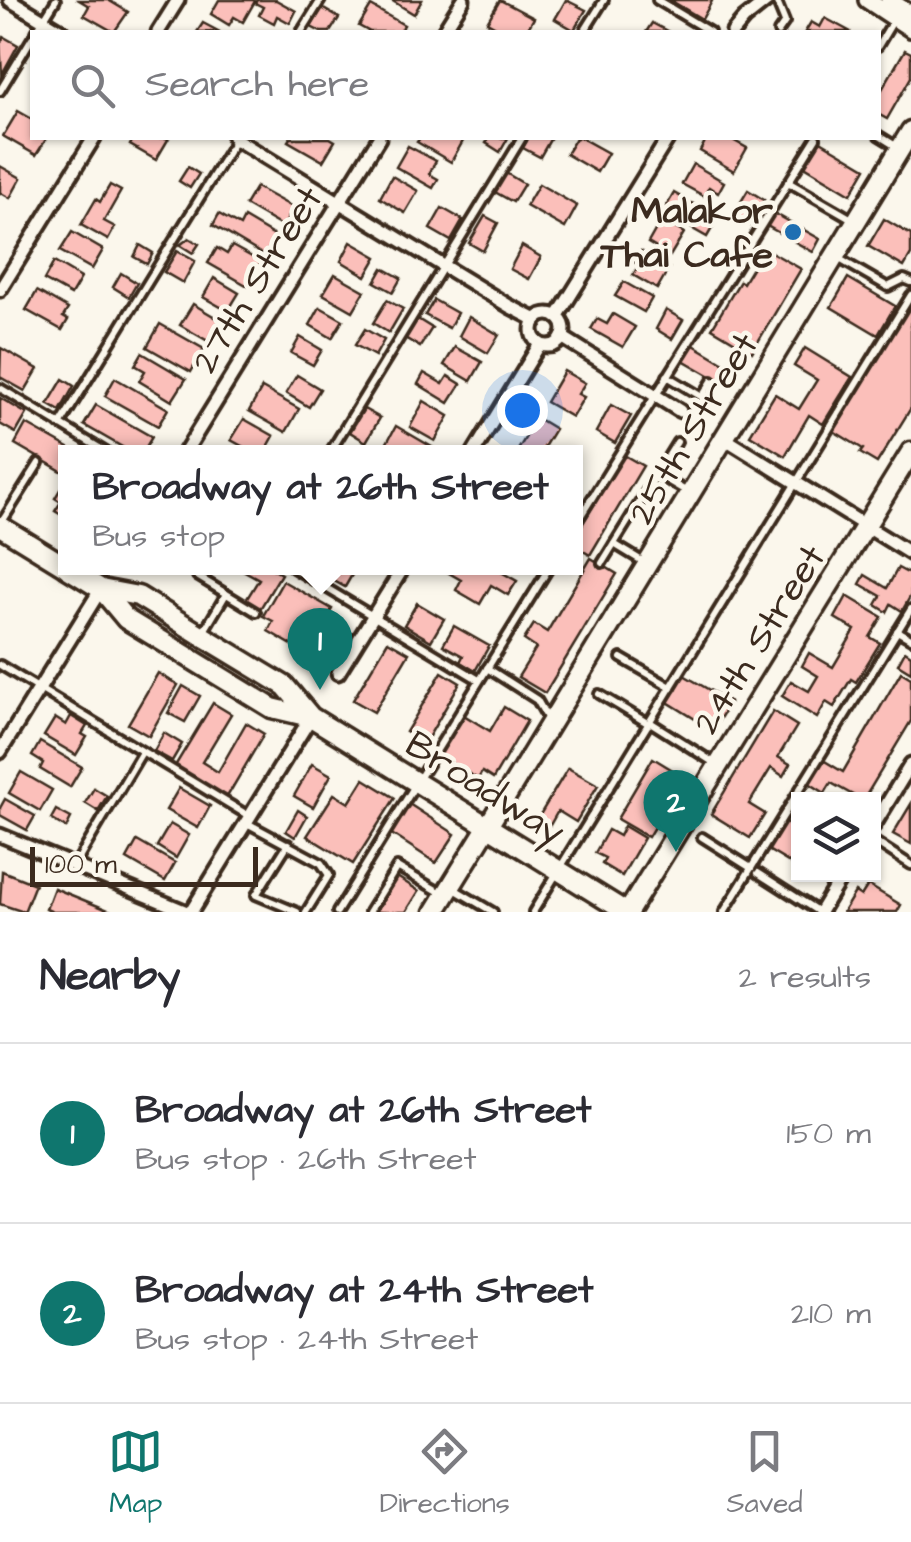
<!DOCTYPE html>
<html lang="en">
<head>
<meta charset="utf-8">
<style>
	body { margin:0; font-family:"Architects Daughter",sans-serif; background:#f7f7f7; color:#2b2b33 }
	.controls { position:absolute; right:30px; bottom:30px; display:grid; overflow:hidden; border-radius:0px; box-shadow:0 2px 8px #0004 }
	.controls button { width:90px; height:90px; display:grid; place-items:center; padding:0; border:0; border-bottom:2px solid #e1e1e2; background:#fff; color:#2b2b33; font:50px sans-serif }
	.scale { position:absolute; left:30px; bottom:25px; width:228px; box-sizing:border-box; padding-left:10px; border:5px solid #3b2a1e; border-top:0; font-size:28px; line-height:35px; white-space:nowrap; color:#3b2a1e; -webkit-text-stroke:8px #fbf7ec; paint-order:stroke }
	.you { position:absolute; left:522px; top:410px; width:35px; height:35px; margin:-25px; border:8px solid #fff; border-radius:50%; background:#1a73e8; box-shadow:0 0 0 15px #1a73e833 }
	.badge { display:grid; place-items:center; width:65px; height:65px; border-radius:50%; background:#0f766e; color:#fff; font-size:32px; font-weight:700 }
	.pin { position:absolute; translate:-50% -82px; filter:drop-shadow(0 2px 5px #0008) }
	.pin::after { content:''; position:absolute; top:52px; width:35px; height:30px; background:inherit; clip-path:polygon(0 0,100% 0,50% 100%) }
	.popup { position:absolute; left:58px; top:445px; width:525px; height:130px; box-sizing:border-box; display:grid; place-content:center; border-radius:0px; background:#fff; filter:drop-shadow(0 2px 8px #0005); font-size:32px; white-space:nowrap; color:#7c7c81 }
	.popup b { font-size:38px; color:#2b2b33 }
	.popup::after { content:''; position:absolute; left:50%; top:100%; margin-left:-20px; border:20px solid transparent; border-top-color:#fff }
	.list { margin:0; padding:0; list-style:none }
	h2 { display:flex; justify-content:space-between; align-items:center; height:130px; margin:0; padding:0 40px; font-size:42px }
	h2 small { font-size:32px; font-weight:400; color:#7c7c81 }
	.list li { display:grid; grid-template-columns:65px 1fr auto; gap:30px; align-items:center; box-sizing:border-box; height:180px; padding:0 40px; border-top:2px solid #e1e1e2 }
	.list b { display:block; font-size:38px; white-space:nowrap }
	.list p { margin:0; font-size:32px; white-space:nowrap; color:#7c7c81 }
	.list em { font-size:32px; font-style:normal; color:#7c7c81 }
	.icon { flex:none; width:55px; height:55px; fill:none; stroke:currentColor; stroke-width:2; stroke-linecap:round; stroke-linejoin:round }
	.map { position:relative; flex:none; width:911px; height:912px; overflow:hidden }
	.search { position:absolute; background:#fff; box-shadow:0 2px 8px #0004; left:30px; right:30px; top:30px; height:110px; display:flex; align-items:center; gap:25px; box-sizing:border-box; padding:0 35px; border-radius:0px; color:#7c7c81; font-size:38px }
	.sheet { height:490px; background:#fff }
	nav { display:flex; justify-content:space-around; align-items:center; box-sizing:border-box; height:140px; border-top:2px solid #e1e1e2; background:#fff; font-size:28px; color:#7c7c81 }
	nav a { display:grid; justify-items:center; gap:5px }
	nav .on { color:#0f766e }
	.map>svg:first-child { display:block }
</style>
</head>
<body>
<div class="map">
<svg width="911" height="912" viewBox="0 0 911 912">
	<rect width="100%" height="100%" fill="#fbf7ec"/>
	<filter id="ink" filterUnits="userSpaceOnUse"><feTurbulence type="fractalNoise" baseFrequency=".01" numOctaves="2"/><feDisplacementMap in="SourceGraphic" scale="20" xChannelSelector="R" yChannelSelector="G"/><feConvolveMatrix kernelMatrix="1 2 1 2 8 2 1 2 1" color-interpolation-filters="sRGB"/></filter>
	<g filter="url(#ink)">
		<g fill="#fbbfba" stroke="#3b2a1e" stroke-width="2.5">
			<path d="M79,0H108L128,12L114,32L84,15L89,6Z"/>
			<path d="M219,0H253L255,1L243,22L234,17L229,25L211,14Z"/>
			<path d="M257,0H276L296,11L290,23L277,16L274,23L259,15L263,7L255,3Z"/>
			<path d="M391,0H422L414,14Z"/>
			<path d="M500,0L534,18L527,30L532,32H505L487,22Z"/>
			<path d="M566,0L586,10L574,30L555,19Z"/>
			<path d="M670,0H711L712,1L702,19Z"/>
			<path d="M371,6L404,25L400,32H370L359,26Z"/>
			<path d="M322,8L339,18L330,32H321L311,27Z"/>
			<path d="M825,18L851,32H805L811,22L820,27Z"/>
			<path d="M203,23L220,32H197Z"/>
			<path d="M652,23L669,32H646Z"/>
			<path d="M4,37L18,45L2,74L0,43Z"/>
			<path d="M905,50L911,53V77L887,119L878,114V96Z"/>
			<path d="M18,111L32,119V138H47L36,155L3,136Z"/>
			<path d="M134,138H169L156,160L130,145Z"/>
			<path d="M290,138H330L335,141L323,161L288,141Z"/>
			<path d="M420,138H456L463,141L451,162L417,142Z"/>
			<path d="M489,138H508L500,152L486,143Z"/>
			<path d="M528,138H551L540,157L523,148Z"/>
			<path d="M576,138H581L608,153L597,172L566,154Z"/>
			<path d="M707,138H729L747,148L734,171L700,151Z"/>
			<path d="M819,140L866,168L851,194L803,165Z"/>
			<path d="M408,146L436,161L429,174L438,179L433,188L396,167Z"/>
			<path d="M693,164L724,182L718,193L709,187L704,196L682,184Z"/>
			<path d="M0,166L21,178L10,198L1,193L0,195Z"/>
			<path d="M188,167L199,174L190,188L179,181Z"/>
			<path d="M506,173L524,184L513,202L495,192Z"/>
			<path d="M392,176L418,191L405,213L380,198Z"/>
			<path d="M539,184L577,206L565,228L526,206Z"/>
			<path d="M110,185L121,191L104,221L115,227L108,240L81,225L96,199L100,202Z"/>
			<path d="M256,187L294,208L283,227L245,205Z"/>
			<path d="M748,190L764,200L750,225L733,215Z"/>
			<path d="M674,193L718,218L707,237L663,212Z"/>
			<path d="M442,208L463,220L451,241L430,229Z"/>
			<path d="M774,213L820,239L813,252L767,226Z"/>
			<path d="M219,214L240,226L244,218L276,237L265,256L213,225Z"/>
			<path d="M485,216L498,223L483,251L469,243Z"/>
			<path d="M884,219L911,235V255L904,267L868,246Z"/>
			<path d="M661,220L684,233L670,256L648,243Z"/>
			<path d="M72,232L103,250L92,269L60,251Z"/>
			<path d="M189,238L199,244L193,253L180,245Z"/>
			<path d="M351,242L377,257L366,276L341,261Z"/>
			<path d="M140,245L153,253L147,264L134,257Z"/>
			<path d="M232,246L261,262L248,286L208,263L217,248L227,254Z"/>
			<path d="M522,246L541,257L529,279L510,269Z"/>
			<path d="M764,248L801,269L752,352L712,328L740,281L743,283Z"/>
			<path d="M177,251L195,261L183,283L164,272Z"/>
			<path d="M641,251L669,268L657,289L633,275L639,265L634,262Z"/>
			<path d="M54,262L81,278L71,295L44,280Z"/>
			<path d="M383,268L401,278L393,292L375,282Z"/>
			<path d="M121,273L137,283L129,297L113,287Z"/>
			<path d="M335,274L365,291L353,311L323,294Z"/>
			<path d="M214,278L239,293L228,311L203,297Z"/>
			<path d="M848,278L895,306L878,335L831,307Z"/>
			<path d="M624,282L652,298L644,312L615,296Z"/>
			<path d="M37,291L68,309L63,317L68,320L62,330L26,310Z"/>
			<path d="M387,300L403,309L389,333L373,323Z"/>
			<path d="M434,300L457,313L449,328L425,315Z"/>
			<path d="M911,300V408L877,463L860,453L863,449L832,430Z"/>
			<path d="M193,304L220,320L208,341L180,325Z"/>
			<path d="M320,307L343,320L332,338L310,325Z"/>
			<path d="M666,310L683,320L672,339L656,329Z"/>
			<path d="M613,314L635,327L623,347L591,329L597,319L607,324Z"/>
			<path d="M469,317L499,335L488,353L459,336Z"/>
			<path d="M416,318L432,328L420,347L405,338Z"/>
			<path d="M160,324L204,349L191,372L147,347Z"/>
			<path d="M365,329L384,340L375,356L355,345Z"/>
			<path d="M300,337L322,350L313,365L291,353Z"/>
			<path d="M692,344L739,372L730,387L683,360Z"/>
			<path d="M455,347L482,362L471,381L444,365Z"/>
			<path d="M1,348L38,369L25,391L0,377Z"/>
			<path d="M805,348L852,377L823,424L809,415L785,456L750,435L775,394L799,409L817,380L794,366Z"/>
			<path d="M142,353L186,379L172,401L139,381L145,371L135,365Z"/>
			<path d="M564,371L585,383L578,394L584,397L572,417L546,402Z"/>
			<path d="M424,373L443,384L448,376L461,384L449,403L418,384Z"/>
			<path d="M297,375L320,389L309,407L286,393Z"/>
			<path d="M115,378L168,409L158,426L105,396Z"/>
			<path d="M63,379L74,386L60,411L48,404Z"/>
			<path d="M262,388L299,409L286,432L249,411Z"/>
			<path d="M0,398L27,414L16,433L0,424Z"/>
			<path d="M424,401L449,416L435,441L410,427Z"/>
			<path d="M96,405L152,437L143,452H131L84,425Z"/>
			<path d="M611,405L631,416L615,443L596,432Z"/>
			<path d="M364,409L380,418L366,442L350,432Z"/>
			<path d="M537,418L555,429L541,452H522L518,450Z"/>
			<path d="M244,419L274,436L265,452H253L231,440Z"/>
			<path d="M26,424L76,452H65V473L15,444Z"/>
			<path d="M396,426L432,447L428,452H388L383,450Z"/>
			<path d="M624,455L643,466L590,555L575,546V536Z"/>
			<path d="M65,481V517L55,511L61,502L55,498Z"/>
			<path d="M591,558L617,574L545,693L518,677L536,648L524,640L534,624L547,632Z"/>
			<path d="M195,568H216L210,577Z"/>
			<path d="M239,568H271L281,574L260,609L246,600L259,579Z"/>
			<path d="M311,568H356L345,587Z"/>
			<path d="M452,568H494L517,581L508,595L491,585L480,604L456,590L461,580L449,573Z"/>
			<path d="M898,568L911,575V595L902,611L891,604L887,612L876,605L881,596L860,584L865,575L887,588Z"/>
			<path d="M283,581L332,609L325,622L316,616L297,648L268,631L273,621L263,616Z"/>
			<path d="M847,596L882,617L870,637L880,643L856,682L851,679L834,707L826,702L817,718L782,696L791,681L809,691L818,676L802,666L809,653L833,667L855,630L835,618Z"/>
			<path d="M417,603L444,619L431,641L404,625Z"/>
			<path d="M454,626L489,646L475,671L460,662L463,656L443,645Z"/>
			<path d="M388,641L409,653L374,712L353,700Z"/>
			<path d="M905,651L911,655V672L898,664Z"/>
			<path d="M442,672L460,683L425,743L406,732Z"/>
			<path d="M901,672L911,678V721L864,799H860L831,783L825,793L809,783L823,760L843,772Z"/>
			<path d="M158,673L178,685L149,736L128,724Z"/>
			<path d="M682,674L730,702L713,730L666,701Z"/>
			<path d="M183,686L200,696L185,722L168,713Z"/>
			<path d="M213,703L231,714L202,762L218,772L246,723L264,734L227,797L175,766Z"/>
			<path d="M504,707L527,721L493,779L482,772L478,779L437,755L462,714L490,731Z"/>
			<path d="M773,711L797,726L778,757L790,764L783,776L771,768L749,804L765,814L750,838L711,814Z"/>
			<path d="M71,716L87,726L82,734L87,737L76,755L44,736L55,718L66,725Z"/>
			<path d="M164,733L182,744L172,761L154,751Z"/>
			<path d="M40,742L82,767L70,787L40,769L43,763L32,756Z"/>
			<path d="M653,758L684,777L648,837L617,819Z"/>
			<path d="M312,764L331,775L313,807L294,796Z"/>
			<path d="M568,768L598,785L576,822L558,811L550,825L538,818Z"/>
			<path d="M21,772L52,790L40,811L9,793Z"/>
			<path d="M364,779L395,798L353,864L307,836L334,794L349,803Z"/>
			<path d="M94,788L107,796L98,811L85,803Z"/>
			<path d="M179,788L210,806L198,828L166,810Z"/>
			<path d="M5,799L35,816L27,830L0,815V808Z"/>
			<path d="M409,804L455,834L436,863L390,833Z"/>
			<path d="M911,804V844L893,834Z"/>
			<path d="M56,810L71,818L66,828L51,819Z"/>
			<path d="M298,810L307,816L295,837L286,831Z"/>
			<path d="M784,822L796,829L798,824V868L768,850Z"/>
			<path d="M170,824L189,835L176,858L157,846Z"/>
			<path d="M624,826L644,838L622,876L602,864L605,858L595,853L608,830L619,836Z"/>
			<path d="M137,841L175,863L165,881L127,859Z"/>
			<path d="M2,871L35,884L24,912L0,904Z"/>
			<path d="M397,877L419,891L406,912H376Z"/>
			<path d="M868,885L901,905L897,912H843L855,892L861,896Z"/>
			<path d="M54,888L113,912H53L46,909Z"/>
		</g>
		<g fill="none" stroke-linecap="round" stroke-linejoin="round">
			<defs>
				<g id="service">
					<path d="M657,0L710,32"/>
					<path d="M776,0L785,22L778,32"/>
					<path d="M36,32L56,0"/>
					<path d="M301,32L321,0"/>
					<path d="M584,32L604,0"/>
					<path d="M878,46L893,21"/>
					<path d="M0,91L32,38"/>
					<path d="M878,135L899,148"/>
					<path d="M788,182L852,219"/>
					<path d="M836,257L888,287L904,279L911,282"/>
					<path d="M667,376L702,397L712,381"/>
					<path d="M0,388L106,452"/>
					<path d="M60,425L236,139"/>
					<path d="M330,452L522,138"/>
					<path d="M657,474L689,493"/>
					<path d="M0,525L39,463"/>
					<path d="M575,525L816,138"/>
					<path d="M614,544L647,564"/>
					<path d="M602,563L677,442"/>
					<path d="M293,568L479,680"/>
					<path d="M197,576L256,612"/>
					<path d="M204,631L226,594"/>
					<path d="M897,631L911,639"/>
					<path d="M621,658L671,687"/>
					<path d="M0,665L249,816"/>
					<path d="M487,668L537,700L549,721"/>
					<path d="M599,694L649,724"/>
					<path d="M650,722L716,764"/>
					<path d="M247,823L321,863L329,875L306,912"/>
					<path d="M702,837L751,868"/>
					<path d="M874,841L911,865"/>
					<path d="M288,844L256,895L297,912"/>
					<path d="M75,865L142,752"/>
					<path d="M758,873L819,912"/>
					<path d="M451,887L493,912"/>
					<path d="M337,912L549,568"/>
					<path d="M369,912L397,867L445,895"/>
					<path d="M533,912L911,295"/>
					<path d="M724,912L911,609"/>
				</g>
				<g id="minor">
					<path d="M10,0L63,32"/>
					<path d="M158,32L178,0"/>
					<path d="M443,32L463,0"/>
					<path d="M733,32L744,19L768,0"/>
					<path d="M234,138L509,306L536,320"/>
					<path d="M0,290L94,138"/>
					<circle cx="548" cy="330" r="16"/>
					<path d="M557,317L668,138"/>
					<path d="M562,337L680,411"/>
					<path d="M724,438L911,554"/>
					<path d="M185,452L379,138"/>
					<path d="M474,452L540,344"/>
					<path d="M338,673L403,568"/>
					<path d="M0,752L101,589"/>
					<path d="M874,825L911,764"/>
					<path d="M0,835L187,912"/>
					<path d="M191,912L311,717"/>
					<path d="M820,912L843,874"/>
				</g>
				<g id="tertiary">
					<path d="M867,0L911,29"/>
					<path d="M889,0L911,14"/>
				</g>
				<path id="secondary" d="M435,912L488,826"/>
				<g id="primary">
					<path d="M0,526L65,566"/>
					<path d="M67,568L101,589L126,619L272,708L310,717"/>
					<path d="M101,589L138,596L201,635L285,686L311,717L626,912"/>
					<path d="M488,826L911,131"/>
					<path d="M628,912L911,452"/>
				</g>
			</defs>
			<use href="#service" stroke="#3b2a1e" stroke-width="14"/>
			<use href="#minor" stroke="#3b2a1e" stroke-width="19"/>
			<use href="#tertiary" stroke="#3b2a1e" stroke-width="22"/>
			<use href="#secondary" stroke="#3b2a1e" stroke-width="25"/>
			<use href="#primary" stroke="#3b2a1e" stroke-width="25"/>
			<use href="#service" stroke="#fbf7ec" stroke-width="6"/>
			<use href="#minor" stroke="#fbf7ec" stroke-width="11"/>
			<use href="#tertiary" stroke="#fbf7ec" stroke-width="15"/>
			<use href="#secondary" stroke="#fbf7ec" stroke-width="18"/>
			<use href="#primary" stroke="#fbf7ec" stroke-width="18"/>
		</g>
	</g>
	<circle fill="#1f6fb2" stroke="#fbf7ec" stroke-width="4" cx="793" cy="232" r="10"/>
	<g text-anchor="middle" stroke-width="9" stroke-linejoin="round" paint-order="stroke">
		<g font-size="38" font-weight="bold" fill="#3b2a1e" stroke="#fbf7ec" text-anchor="end">
			<text x="773" y="223">Malakor<tspan x="773" dy="44">Thai Cafe</tspan></text>
		</g>
		<g font-size="38" fill="#3b2a1e" stroke="#fbf7ec">
			<text transform="translate(256 279) rotate(-58)" y="13">27th Street</text>
			<text transform="translate(692 428) rotate(-59)" y="13">25th Street</text>
			<text transform="translate(758 639) rotate(-58)" y="13">24th Street</text>
			<text transform="translate(486 787) rotate(32)" y="13">Broadway</text>
		</g>
	</g>
</svg>
<div class="controls">
<button><svg class="icon" aria-label="layers" viewBox="0 0 24 24"><path d="M12 4l9 5-9 5-9-5zM3 14l9 5 9-5"/></svg></button>
</div>
<div class="scale">100 m</div>
<div class="you"></div>
<div class="pin badge" style="left:320px;top:690px">1</div>
<div class="popup"><b>Broadway at 26th Street</b>Bus stop</div>
<div class="pin badge" style="left:676px;top:852px">2</div>
<div class="search"><svg class="icon" aria-label="search" viewBox="0 0 24 24"><circle cx="10" cy="10" r="6"/><path d="M15 15l6 6"/></svg>Search here</div>
</div>
<section class="sheet">
<h2>Nearby<small>2 results</small></h2>
<ul class="list">
<li><span class="badge">1</span><div><b>Broadway at 26th Street</b><p>Bus stop · 26th Street</p></div><em>150 m</em></li>
<li><span class="badge">2</span><div><b>Broadway at 24th Street</b><p>Bus stop · 24th Street</p></div><em>210 m</em></li>
</ul>
</section>
<nav>
<a class="on"><svg class="icon" aria-label="map" viewBox="0 0 24 24"><path d="M3 6l6-2 6 2 6-2v14l-6 2-6-2-6 2zM9 4v14M15 6v14"/></svg>Map</a>
<a><svg class="icon" aria-label="directions" viewBox="0 0 24 24"><path d="M12 3l9 9-9 9-9-9zM9 14v-3h6M13 9l2 2-2 2"/></svg>Directions</a>
<a><svg class="icon" aria-label="saved" viewBox="0 0 24 24"><path d="M7 4h10v16l-5-4-5 4z"/></svg>Saved</a>
</nav>
</body>
</html>
